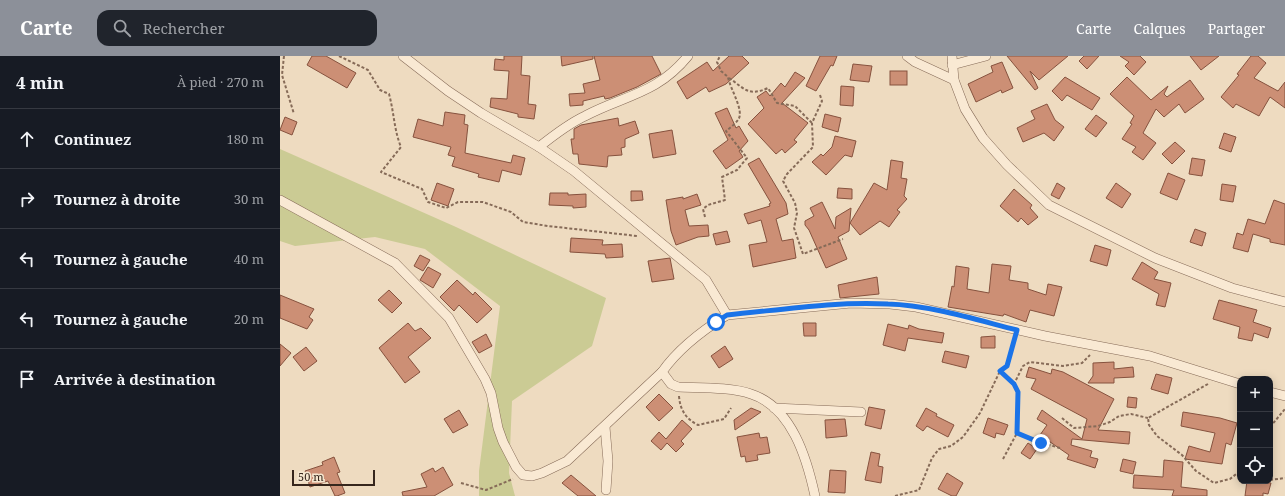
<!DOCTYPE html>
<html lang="fr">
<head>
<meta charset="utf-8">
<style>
	body { margin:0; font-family:"Noto Serif",serif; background:#20242c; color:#f1f3f6 }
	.controls { position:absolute; right:12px; bottom:12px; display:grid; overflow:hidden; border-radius:8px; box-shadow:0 2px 10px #0003 }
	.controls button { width:36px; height:36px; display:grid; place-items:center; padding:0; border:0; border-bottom:1px solid #363941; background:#171b24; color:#f1f3f6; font:20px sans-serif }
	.scale { position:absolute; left:12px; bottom:10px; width:83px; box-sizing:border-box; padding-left:4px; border:2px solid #36261c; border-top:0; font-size:11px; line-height:14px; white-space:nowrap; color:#36261c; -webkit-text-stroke:3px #f5e6cf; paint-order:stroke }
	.stop { position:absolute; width:12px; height:12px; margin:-9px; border:3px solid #1a73e8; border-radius:50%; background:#fff }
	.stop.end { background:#1a73e8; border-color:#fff; box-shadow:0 1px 4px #0008 }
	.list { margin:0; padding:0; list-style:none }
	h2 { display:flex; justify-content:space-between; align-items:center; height:52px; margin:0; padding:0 16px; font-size:17px }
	h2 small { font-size:13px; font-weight:400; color:#9ea1a6 }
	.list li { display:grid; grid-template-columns:26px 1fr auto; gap:12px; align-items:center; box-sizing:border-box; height:60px; padding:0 16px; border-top:1px solid #363941 }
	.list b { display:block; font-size:15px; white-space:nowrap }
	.list em { font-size:13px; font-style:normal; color:#9ea1a6 }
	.icon { flex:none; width:22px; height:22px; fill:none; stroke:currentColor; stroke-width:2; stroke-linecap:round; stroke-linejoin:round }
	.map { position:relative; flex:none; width:1005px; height:440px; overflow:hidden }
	header { display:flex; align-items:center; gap:24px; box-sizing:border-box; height:56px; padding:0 20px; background:#8c9099; color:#fff }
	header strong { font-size:19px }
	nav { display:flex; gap:22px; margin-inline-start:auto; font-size:14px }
	.search { width:280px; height:36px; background:#20242c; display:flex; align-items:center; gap:10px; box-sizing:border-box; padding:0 14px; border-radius:12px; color:#9ea1a6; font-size:15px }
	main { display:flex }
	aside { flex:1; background:#171b24 }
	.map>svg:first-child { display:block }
</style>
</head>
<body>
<header>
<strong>Carte</strong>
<div class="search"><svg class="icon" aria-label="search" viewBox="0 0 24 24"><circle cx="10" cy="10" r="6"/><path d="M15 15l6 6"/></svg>Rechercher</div>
<nav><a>Carte</a><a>Calques</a><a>Partager</a></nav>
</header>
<main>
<aside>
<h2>4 min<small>À pied · 270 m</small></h2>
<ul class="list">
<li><svg class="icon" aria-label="ahead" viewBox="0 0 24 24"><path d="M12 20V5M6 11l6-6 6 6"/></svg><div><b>Continuez</b></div><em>180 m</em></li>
<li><svg class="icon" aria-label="right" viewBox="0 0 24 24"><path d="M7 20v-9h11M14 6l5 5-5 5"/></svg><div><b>Tournez à droite</b></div><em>30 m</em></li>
<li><svg class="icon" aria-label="left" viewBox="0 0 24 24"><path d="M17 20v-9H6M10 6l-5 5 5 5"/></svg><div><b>Tournez à gauche</b></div><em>40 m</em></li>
<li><svg class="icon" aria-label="left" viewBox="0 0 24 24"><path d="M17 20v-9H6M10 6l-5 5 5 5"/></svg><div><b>Tournez à gauche</b></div><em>20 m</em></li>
<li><svg class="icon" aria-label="arrive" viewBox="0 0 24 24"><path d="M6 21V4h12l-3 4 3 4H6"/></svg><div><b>Arrivée à destination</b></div></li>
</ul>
</aside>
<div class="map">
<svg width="1005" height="440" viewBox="0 0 1005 440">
	<rect width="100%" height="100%" fill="#eedbc0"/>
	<path fill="#cbcb94" d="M0,93L176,171L326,242L312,290L232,345L229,417L235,440H199V415L220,250L145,193L95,181L15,190L0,185Z"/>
	<g fill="#cc8f75" stroke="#86523e">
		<path d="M32,0H46L76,17L67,32L27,9Z"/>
		<path d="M224,0H242L241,19L250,20L248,48L256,49L254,63L238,61V58L210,51L211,42L227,43L229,15L214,14L215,3L224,4Z"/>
		<path d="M281,0H313V3L282,10Z"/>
		<path d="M314,0H372L381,18L357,31L330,42L325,43L324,40L303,45V49L290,50L289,38L305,37L303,28L320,24Z"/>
		<path d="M449,0H462L469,7L446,28L429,36L426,31L407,43L397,26L427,6L433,15Z"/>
		<path d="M540,0H557L553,10L551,9L536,35L526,30Z"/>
		<path d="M727,0H788L759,24L750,15L758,32L755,34Z"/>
		<path d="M804,0H819L807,13L799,5Z"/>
		<path d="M840,0H860L866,6L854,19L845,10L849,6Z"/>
		<path d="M910,0H939L921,14Z"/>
		<path d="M971,0H978L986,7L974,22L998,35L1005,26V52L990,41L979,60L956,48L953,52L941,41L959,19L957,18Z"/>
		<path d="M722,6L733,32L722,37L721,34L696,46L688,28L713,16L711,10Z"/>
		<path d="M573,8L592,10L589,26L570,24Z"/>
		<rect x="610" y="15" width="17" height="14"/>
		<path d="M515,16L525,22L502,47L528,67L514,84L517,86L505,97L502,93L496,98L468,68L484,52L477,41L486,35L490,40L501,27L505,31Z"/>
		<path d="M785,21L820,42L812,54L787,39L782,45L772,35Z"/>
		<path d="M847,21L871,44L888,30L884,38L887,41L910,24L924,43L905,57L899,48L884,61L876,53L863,77L876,87L863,104L852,96L856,91L842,83L852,68L850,67L854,60L830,38Z"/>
		<path d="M561,30L574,31L573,50L560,49Z"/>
		<path d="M767,48L775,64L784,71L774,85L764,77L743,86L737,72L755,63L751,55Z"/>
		<path d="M447,52L456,72L459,70L468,85L459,95L463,101L446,113L433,95L448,84L435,57Z"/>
		<path d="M165,56L185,59L184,68L188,69L185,97L231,107L233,99L245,102L241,119L222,114L219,126L198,121L199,118L172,110L175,101L168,99L171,91L133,81L138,63L163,70Z"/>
		<path d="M545,58L561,62L558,76L542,71Z"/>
		<path d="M816,59L827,67L816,81L805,73Z"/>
		<path d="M5,61L17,66L12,79L0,74Z"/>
		<path d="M338,62L339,70L355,65L359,77L345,83V91L341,92L342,99L328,100L327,111L299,108L298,98H293L291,83H294V73L301,69Z"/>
		<path d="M392,74L396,98L373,102L369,78Z"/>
		<path d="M944,77L956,81L951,96L939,92Z"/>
		<path d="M555,80L576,85L572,101L565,99L546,119L532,106L541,98L543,100L552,91Z"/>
		<path d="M895,86L905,95L892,108L882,98Z"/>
		<path d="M479,102L506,147L508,158L496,163L502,185L513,183L516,202L473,211L469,189L487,186L481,164L468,168L464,158L490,150L489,148L491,147L468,108Z"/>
		<path d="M912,102L925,104L922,120L909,118Z"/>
		<path d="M611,104L623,106L621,122L627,123L624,140L627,143L617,154L620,156L609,171L600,165L580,179L570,167L594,127L607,134Z"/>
		<path d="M888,117L905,124L897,144L880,137Z"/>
		<path d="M157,127L174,133L168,150L151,144Z"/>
		<path d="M777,127L785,132L779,143L771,139Z"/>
		<path d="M836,127L851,138L842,152L826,142Z"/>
		<path d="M942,128L956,130L953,146L940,144Z"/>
		<path d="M558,132L572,133V143L557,142Z"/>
		<path d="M734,133L752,149L750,152L758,161L748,169L741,162L738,166L720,150Z"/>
		<path d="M351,135H362L363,144L351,145Z"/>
		<path d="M270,137H288V139L306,138V151L293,152V150L269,149Z"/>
		<path d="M417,138L421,149L405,154L409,170L428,169L429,180L418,181L396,189L391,175L386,144L403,141V143Z"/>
		<path d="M994,144L1005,148V189L990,186V183L973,178L968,196L953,192L957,177L963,179L968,163L985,168Z"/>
		<path d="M542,146L555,173L556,161L571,152L569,175L558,181L567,203L546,212L529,174L525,169V165L534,160L530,152Z"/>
		<path d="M915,173L926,177L922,190L910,186Z"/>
		<path d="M447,175L450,186L436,189L433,178Z"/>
		<path d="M291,182L323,184L322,189L342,188L343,201L326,202L325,198L290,196Z"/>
		<path d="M815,189L831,194L827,210L810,205Z"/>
		<path d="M140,199L150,204L143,215L134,210Z"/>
		<path d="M390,202L394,223L372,226L368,205Z"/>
		<path d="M862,206L878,216L874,223L891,227L885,251L876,249L879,238L852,223Z"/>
		<path d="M712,208L731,210L729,224L748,227V233L766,239L768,228L782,231L774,260L750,254L746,266L724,258L723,260L668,251L672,230L674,231L676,210L689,212L687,233L709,237Z"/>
		<path d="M148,211L161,218L153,232L140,224Z"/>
		<path d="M597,221L599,238L560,242L558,229Z"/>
		<path d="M177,224L193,239L195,236L212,253L197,267L179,249L174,255L160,241Z"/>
		<path d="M109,234L122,247L112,257L98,244Z"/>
		<path d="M0,239L34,253L29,261L33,264L27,273L0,262Z"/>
		<path d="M939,244L977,254L973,266L991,272L988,282L974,277L972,285L958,282L960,271L933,263Z"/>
		<path d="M128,267L135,275L141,272L151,282L128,301L140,316L125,327L99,292Z"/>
		<path d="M523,267H536V280H524Z"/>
		<path d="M608,268L628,273L629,269L639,273L664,277L662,287L628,282L625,295L603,289Z"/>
		<path d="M206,278L212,290L199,297L192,286Z"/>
		<path d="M715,280V292H701V281Z"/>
		<path d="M0,288L11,297L0,310Z"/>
		<path d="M445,290L453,303L439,312L431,300Z"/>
		<path d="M26,291L37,305L24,315L13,301Z"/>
		<path d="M665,295L689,300L686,312L662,306Z"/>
		<path d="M834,306V313L853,311L854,321L834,322V327H808L813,320V307Z"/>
		<path d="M749,311L771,318L772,313L783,316L834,343L818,374L850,376L849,388L792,383L791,389L812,395L810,401L818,403L815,412L787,403L789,399L760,379L767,369L757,363L762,354L802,383L807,363L751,333L756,323L746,321Z"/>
		<path d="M876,318L892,322L888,338L871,333Z"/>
		<path d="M379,338L393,352L379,365L366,351Z"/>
		<path d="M848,341L857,342L856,352L847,351Z"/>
		<path d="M589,351L605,354L601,373L585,369Z"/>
		<path d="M471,352L481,356L455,374L454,364Z"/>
		<path d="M646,352L657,358L656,360L674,369L668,381L647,370L643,375L636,370Z"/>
		<path d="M179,354L188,369L173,377L164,363Z"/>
		<path d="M903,356L940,362L957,367L951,389L946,387L942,408L905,403L909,390L930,396L935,377L901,370Z"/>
		<path d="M708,362L728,369L724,379L716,377L715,382L703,377Z"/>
		<path d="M565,363L567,380L546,382L545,364Z"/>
		<path d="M402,364L412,373L401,385L404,388L396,396L387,387L381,394L371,385L379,376L386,383Z"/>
		<path d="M479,377L480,382L487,381L490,397L477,399L478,404L466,406L465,400L461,401L457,381Z"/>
		<path d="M748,387L757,393L750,403L741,397Z"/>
		<path d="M591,396L600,398L598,410L603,411L601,427L585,424Z"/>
		<path d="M54,401L60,416L57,417L65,437L57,440H55L48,425L30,431L25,415L43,409L42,406Z"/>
		<path d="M843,403L856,406L853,418L840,415Z"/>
		<path d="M884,404L903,406L901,431L927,434V440H892L894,434L853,432L854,419L883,421Z"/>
		<path d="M163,411L173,429L154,440H123L122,436L147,431L141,418L153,412L155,416Z"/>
		<path d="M550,414L566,415L565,437L548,436Z"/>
		<path d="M667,417L683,427L676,440H672L658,433Z"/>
		<path d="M291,419L316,440H298L282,427Z"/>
		<path d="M967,425L991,427L988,438L983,437V440H965Z"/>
	</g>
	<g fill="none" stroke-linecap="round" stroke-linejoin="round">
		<defs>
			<g id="street">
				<path d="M123,0L168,35L201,57L259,91L294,115L426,224L447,259C423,274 398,293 382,316L391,328L398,331C420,332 451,331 471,338C512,351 527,403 535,440"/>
				<path d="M627,0L635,6L674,24"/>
				<path d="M672,0L674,24L685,53L703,82L727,109L769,149L875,202L952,232L1005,246"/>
				<path d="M672,9L706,0"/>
				<path d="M259,91C274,79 288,68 305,60C345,39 377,38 408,0"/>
				<path d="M0,144L115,207L169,262L205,323L211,337L218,372L223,386L236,411L243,419L252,420L262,417L287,405L382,316"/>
				<path d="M447,259L571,247L610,248L636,251L765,280L870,300L960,328"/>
				<path d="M990,336L1005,340"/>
				<path d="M494,352L581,356"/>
				<path d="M325,371L328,405L326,434"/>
			</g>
		</defs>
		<use href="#street" stroke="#866b58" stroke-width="10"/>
		<g stroke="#866b58" stroke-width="2" stroke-dasharray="3 2" stroke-linecap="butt">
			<path d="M4,0L2,19L14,58"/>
			<path d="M59,0L88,14L100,34L109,38C114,56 114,74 121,91L101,116L142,133L148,146L166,152L178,146H203L231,156L243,166L268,170L357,180"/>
			<path d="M449,22C464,32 468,41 488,32L497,47L515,50L532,67"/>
			<path d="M540,39L542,45L532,67L533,91L507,118L503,125L515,147L517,157L514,172L523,198L563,183"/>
			<path d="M425,161L423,153L428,149L445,144L442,121L457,114L467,102L446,75C450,72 455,68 458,64C465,55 450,33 448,21L441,15L437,6L440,0"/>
			<path d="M720,315L734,328"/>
			<path d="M928,328L868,362L869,369L877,380L902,399L916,415L934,427L950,423L960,415"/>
			<path d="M399,340C400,354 406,363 418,369L444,363L451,352"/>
			<path d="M782,362L794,372L818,370L830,366L839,360L851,358L868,362"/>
			<path d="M990,371L1005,353"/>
			<path d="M780,392L752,384L737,377L738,336L734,328L743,310L750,306L783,310L802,307L810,299"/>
			<path d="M723,403L737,377"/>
			<path d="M990,424L1005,422"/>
			<path d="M181,427L206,434L233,423"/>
			<path d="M615,440L639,434L652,402L659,393L671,390L683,381L700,357L720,315L727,310L734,283"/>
		</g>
		<use href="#street" stroke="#f9e9d3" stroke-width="9"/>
	</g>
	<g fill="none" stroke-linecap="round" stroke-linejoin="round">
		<path stroke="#1a73e8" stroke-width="5" d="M436,266L447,259C500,254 555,245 608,248C649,249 697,264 737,274L727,310L720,315L734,328L738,336L737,377L761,387"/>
	</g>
</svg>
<div class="controls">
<button>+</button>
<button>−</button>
<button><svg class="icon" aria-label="locate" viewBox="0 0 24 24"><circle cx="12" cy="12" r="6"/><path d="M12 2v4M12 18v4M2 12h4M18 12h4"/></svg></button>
</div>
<div class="scale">50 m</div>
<div class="stop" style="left:436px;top:266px"></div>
<div class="stop end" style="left:761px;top:387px"></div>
</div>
</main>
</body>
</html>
